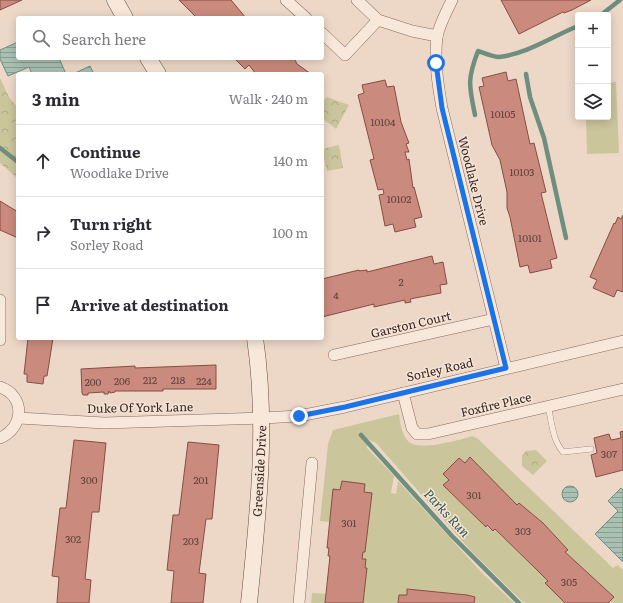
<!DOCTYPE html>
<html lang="en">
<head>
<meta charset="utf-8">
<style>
	body { margin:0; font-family:Literata,serif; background:#f2f2f3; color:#2b2b33 }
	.controls { position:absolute; right:12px; top:12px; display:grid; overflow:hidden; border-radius:4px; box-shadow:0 2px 10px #0003 }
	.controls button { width:36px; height:36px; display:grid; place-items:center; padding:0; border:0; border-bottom:1px solid #e1e1e2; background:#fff; color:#2b2b33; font:20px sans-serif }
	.stop { position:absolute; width:12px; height:12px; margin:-9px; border:3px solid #1a73e8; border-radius:50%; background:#fff }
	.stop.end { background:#1a73e8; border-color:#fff; box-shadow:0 1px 4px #0008 }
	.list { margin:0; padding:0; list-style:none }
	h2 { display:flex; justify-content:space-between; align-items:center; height:52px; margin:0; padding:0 16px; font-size:17px }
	h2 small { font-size:13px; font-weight:400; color:#7c7c81 }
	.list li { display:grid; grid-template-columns:26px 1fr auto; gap:12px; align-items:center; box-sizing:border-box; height:72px; padding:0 16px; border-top:1px solid #e1e1e2 }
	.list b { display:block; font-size:15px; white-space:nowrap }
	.list p { margin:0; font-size:13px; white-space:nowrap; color:#7c7c81 }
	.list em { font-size:13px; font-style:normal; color:#7c7c81 }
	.icon { flex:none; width:22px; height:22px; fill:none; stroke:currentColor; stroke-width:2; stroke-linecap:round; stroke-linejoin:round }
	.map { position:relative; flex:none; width:623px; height:603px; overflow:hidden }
	.search { position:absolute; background:#fff; box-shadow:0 2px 10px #0003; left:16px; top:16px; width:308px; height:44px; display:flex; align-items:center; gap:10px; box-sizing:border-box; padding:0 14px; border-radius:4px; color:#7c7c81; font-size:15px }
	.panel { position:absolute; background:#fff; box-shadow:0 2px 10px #0003; left:16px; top:72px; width:308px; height:268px; border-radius:4px }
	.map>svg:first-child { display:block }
</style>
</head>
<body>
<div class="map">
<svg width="623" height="603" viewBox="0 0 623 603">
	<defs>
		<pattern id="forest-crowns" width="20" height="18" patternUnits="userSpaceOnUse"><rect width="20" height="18" fill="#cbc59b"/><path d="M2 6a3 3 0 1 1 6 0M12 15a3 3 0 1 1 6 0" fill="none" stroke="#afa985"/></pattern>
		<pattern id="water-rules" width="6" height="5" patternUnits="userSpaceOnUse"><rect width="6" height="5" fill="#a8c1b3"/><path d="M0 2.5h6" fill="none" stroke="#8a9d91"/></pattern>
	</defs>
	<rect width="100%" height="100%" fill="#edd8c7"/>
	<g fill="#cbc59b">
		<path d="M616,82L619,153L587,154L586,117H608V83Z"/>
		<path d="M399,414C400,422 402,435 408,441C419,452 458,440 473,436L477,438L613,568L617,565L623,570V603H608L614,597L565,552L567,549L543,523L519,503L517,505L470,458L465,463L459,458L443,474L449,480L444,485L486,526L493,531L495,529L548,581L545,583L565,603H524L471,551L376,443L367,439V448L394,476L391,493L396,494L398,481L483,574L514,603H474L475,597L467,595L408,589L407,595H399L398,603H363L366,560L362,559L363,552H365L371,493L364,492L365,484L342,482L330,522L320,521L328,444L333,430Z"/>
		<path d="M312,593L326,594L325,603H311Z"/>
	</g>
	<g fill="url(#forest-crowns)">
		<path d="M0,78L9,97L18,108V179L0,163Z"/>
		<path d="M327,97L349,105L336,129L322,118V102Z"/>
		<path d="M339,145L343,168L327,171L322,149Z"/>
		<path d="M536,450L547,461L533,475L522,466V456L526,451Z"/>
	</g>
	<g fill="url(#water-rules)" stroke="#6e8f7f">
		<path d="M18,42V58H59L66,74H32L29,67L8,76L0,59V50Z"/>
		<path d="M90,66L94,74H73Z"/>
		<circle cx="570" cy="494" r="8"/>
		<path d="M621,488L623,490V562L595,534L618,511L608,501Z"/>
	</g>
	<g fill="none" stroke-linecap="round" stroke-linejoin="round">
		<g stroke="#6e8f7f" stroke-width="4.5">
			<path d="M601,15L620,0"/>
			<path d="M526,74L530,97L544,138L566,238"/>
			<path d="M475,115C469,85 467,80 478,51C484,53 493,57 499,57C527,54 553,36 578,26"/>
			<path d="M0,148L18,162"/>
			<path d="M361,435L452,536L519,603"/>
		</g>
	</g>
	<g fill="#ca8b7e" stroke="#874d43">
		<path d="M0,0H22L0,10Z"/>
		<path d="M179,0H231L246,18H197Z"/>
		<path d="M501,0H591L572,10L564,13L563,12L519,34Z"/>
		<path d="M234,58H294L297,64L311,74H256L249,65L245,69Z"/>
		<path d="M506,72L508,81L516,79L530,144L534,143L546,192L541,193L557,258L550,260L552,268L530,273L528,265L520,267L510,217L507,208V192L500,160L492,145L479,87L484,86L482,78Z"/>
		<path d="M385,80L387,87L394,86L401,122L409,143L406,144L409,152H405L407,160L409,159L413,188L414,187L422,217L414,219L416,227L395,232L393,224L385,226L379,195L384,194L383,189L378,190L370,160L374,159L358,95L364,93L362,85Z"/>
		<path d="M0,201L18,212V238L0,230Z"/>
		<path d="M623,215V292L617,290L614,297L593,288L597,280L590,277L614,223L615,224L618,217L621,219Z"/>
		<path d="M432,256L434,264L443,262L447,284L440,285L441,293L410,299L411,302L405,303V300L374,307V304L322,317V279L359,270V271L367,270V272Z"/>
		<path d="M28,338H53L47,376H44L43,384L27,382V374H24Z"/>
		<path d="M216,365V389H163V391H115V392L110,393L109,391L108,394H104V392L88,393V395H83L82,393L81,369L135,366V368Z"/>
		<path d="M623,431V470L596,477L591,455L597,453L594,438L609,434L611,440L621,438L620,432Z"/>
		<path d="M74,440L106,443L99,512H92L85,579L91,580L89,603H57L59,577L52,576L60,508H66Z"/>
		<path d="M188,442L219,445L212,519H206L199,573L206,574L203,603H171L174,571L167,570L173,515H179Z"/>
		<path d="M470,457L517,505L519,503L543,523L568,550L565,552L614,597L608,603H565L545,583L548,581L537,570L495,529L493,531L487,525L486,527L443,485L449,480L443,474L459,458L465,463Z"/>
		<path d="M342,481L365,484L364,492L372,493L365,552H363L362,559H366L365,568H367L363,603H325L330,556H328L329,548H327L333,489L340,490Z"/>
		<path d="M407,589L467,595L475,597L474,603H398L399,595H407Z"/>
	</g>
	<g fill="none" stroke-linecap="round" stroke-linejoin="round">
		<defs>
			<path id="lane" d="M548,406C552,422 552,439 563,452L591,449"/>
			<g id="street">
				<path d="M286,0L306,18"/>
				<path d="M357,0L378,20L412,31L437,36"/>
				<path d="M452,0C447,11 439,25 437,37C434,61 438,85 442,108L506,368"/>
				<path d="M322,33L345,55L378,20"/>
				<path d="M0,300V340"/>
				<path d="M334,355L494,319"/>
				<path d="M0,387C26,396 24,428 0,438"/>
				<path d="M403,393L412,428L417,434H428L623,389"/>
				<path d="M19,418L104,423L263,418L299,416L345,407L623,341"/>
				<path d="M299,603L312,463"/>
			</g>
			<g id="secondary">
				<path d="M115,0L125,18"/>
				<path d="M148,58L158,74"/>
				<path d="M249,603C258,514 268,427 255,338"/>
			</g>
		</defs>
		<use href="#lane" stroke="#88695c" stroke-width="6"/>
		<use href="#street" stroke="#88695c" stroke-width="12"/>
		<use href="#secondary" stroke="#6a4a40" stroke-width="17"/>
		<use href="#lane" stroke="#f8e8da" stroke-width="5.5"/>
		<use href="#street" stroke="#f8e8da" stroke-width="11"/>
		<use href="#secondary" stroke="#f8e8da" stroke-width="16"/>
	</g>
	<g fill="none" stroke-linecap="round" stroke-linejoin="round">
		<path stroke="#1a73e8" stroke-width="5" d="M299,416L345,407L506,368L442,108L436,63"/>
	</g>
	<g text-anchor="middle" stroke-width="3" stroke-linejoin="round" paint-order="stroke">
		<g font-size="10" fill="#5d3f38">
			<text x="503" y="118">10105</text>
			<text x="383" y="126">10104</text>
			<text x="522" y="176">10103</text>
			<text x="399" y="203">10102</text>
			<text x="530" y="242">10101</text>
			<text x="401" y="286">2</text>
			<text x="336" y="299">4</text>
			<text x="150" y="384">212</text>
			<text x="178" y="384">218</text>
			<text x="122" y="385">206</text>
			<text x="204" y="385">224</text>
			<text x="93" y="386">200</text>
			<text x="609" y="458">307</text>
			<text x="89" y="484">300</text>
			<text x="201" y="484">201</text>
			<text x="474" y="499">301</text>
			<text x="349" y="527">301</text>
			<text x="523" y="535">303</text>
			<text x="73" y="543">302</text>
			<text x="191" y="545">203</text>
			<text x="569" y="586">305</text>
		</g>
		<g font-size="12" fill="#392620" stroke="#f5e4d6">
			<text transform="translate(473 181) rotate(76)" y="4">Woodlake Drive</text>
			<text transform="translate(411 325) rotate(-13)" y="4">Garston Court</text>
			<text transform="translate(440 370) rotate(-13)" y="4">Sorley Road</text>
			<text transform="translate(496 405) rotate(-13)" y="4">Foxfire Place</text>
			<text transform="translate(140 408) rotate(-1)" y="4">Duke Of York Lane</text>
			<text transform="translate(260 471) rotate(-87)" y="4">Greenside Drive</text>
		</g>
		<g font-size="13" font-style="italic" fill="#30584c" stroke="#f5e4d6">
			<text transform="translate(447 513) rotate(47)" y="5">Parks Run</text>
		</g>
	</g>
</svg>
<div class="controls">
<button>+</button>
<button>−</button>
<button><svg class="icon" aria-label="layers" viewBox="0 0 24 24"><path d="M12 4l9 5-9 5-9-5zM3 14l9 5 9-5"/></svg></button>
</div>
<div class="stop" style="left:436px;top:63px"></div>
<div class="stop end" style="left:299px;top:416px"></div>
<div class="search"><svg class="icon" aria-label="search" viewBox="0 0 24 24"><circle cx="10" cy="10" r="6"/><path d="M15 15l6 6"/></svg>Search here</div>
<section class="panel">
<h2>3 min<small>Walk · 240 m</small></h2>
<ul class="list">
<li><svg class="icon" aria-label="ahead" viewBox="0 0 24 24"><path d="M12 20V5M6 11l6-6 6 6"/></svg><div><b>Continue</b><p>Woodlake Drive</p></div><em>140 m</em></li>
<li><svg class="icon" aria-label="right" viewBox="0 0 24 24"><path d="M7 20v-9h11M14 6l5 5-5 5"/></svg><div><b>Turn right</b><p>Sorley Road</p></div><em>100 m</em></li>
<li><svg class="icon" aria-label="arrive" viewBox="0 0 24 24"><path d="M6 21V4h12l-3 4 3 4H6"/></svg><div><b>Arrive at destination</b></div></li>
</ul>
</section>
</div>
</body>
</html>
